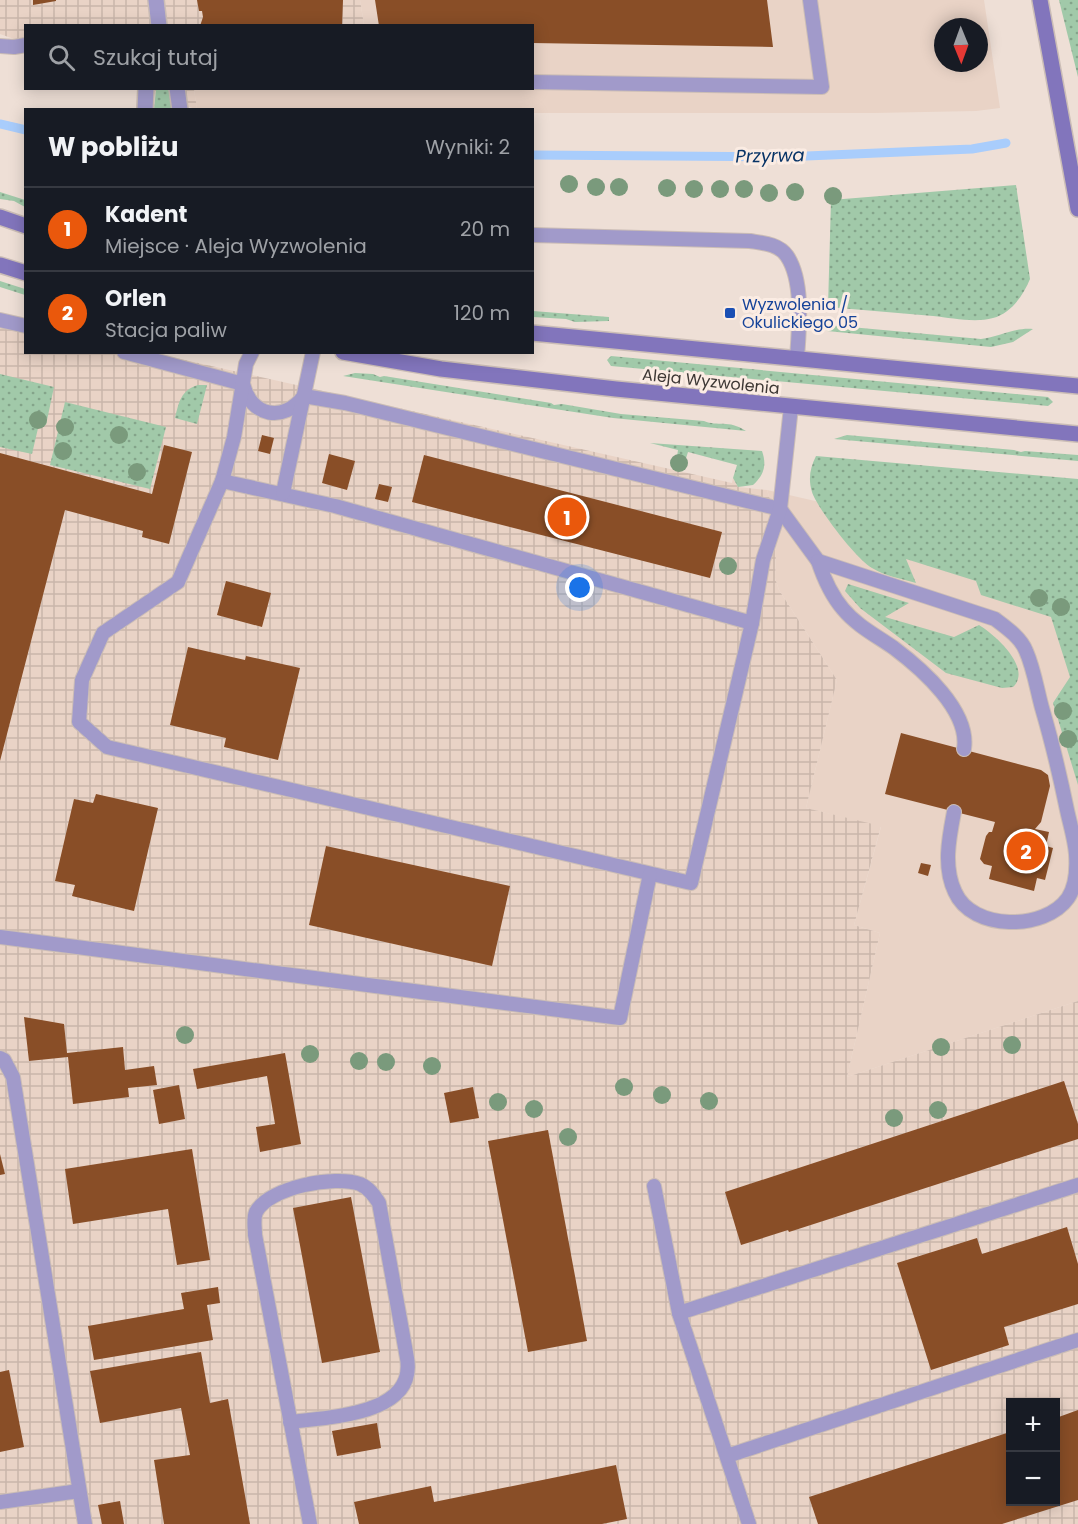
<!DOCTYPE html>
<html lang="pl">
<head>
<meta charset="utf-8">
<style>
	body { margin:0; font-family:Poppins,sans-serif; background:#242831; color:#f1f3f6 }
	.controls { position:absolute; right:18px; bottom:18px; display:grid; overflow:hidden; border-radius:0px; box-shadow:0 3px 15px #0003 }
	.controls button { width:54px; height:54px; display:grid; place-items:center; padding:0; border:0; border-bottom:2px solid #363941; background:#171b24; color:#f1f3f6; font:30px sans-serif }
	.compass { position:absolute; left:934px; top:18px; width:54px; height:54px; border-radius:50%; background:#171b24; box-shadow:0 3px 15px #0003; rotate:179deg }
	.you { position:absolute; left:580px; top:588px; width:21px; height:21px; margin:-15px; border:4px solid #fff; border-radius:50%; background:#1a73e8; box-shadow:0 0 0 9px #1a73e833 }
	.badge { display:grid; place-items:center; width:39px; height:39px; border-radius:50%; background:#ea580c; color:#fff; font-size:20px; font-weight:700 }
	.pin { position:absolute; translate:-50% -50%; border:3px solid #fff; box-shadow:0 2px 6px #0006 }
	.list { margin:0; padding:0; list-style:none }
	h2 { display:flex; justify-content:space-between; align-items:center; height:78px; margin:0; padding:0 24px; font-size:26px }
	h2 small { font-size:20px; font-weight:400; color:#9ea1a6 }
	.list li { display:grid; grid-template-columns:39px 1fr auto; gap:18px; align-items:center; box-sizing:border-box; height:84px; padding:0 24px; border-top:2px solid #363941 }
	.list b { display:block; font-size:22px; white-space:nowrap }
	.list p { margin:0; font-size:20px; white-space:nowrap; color:#9ea1a6 }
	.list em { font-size:20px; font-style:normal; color:#9ea1a6 }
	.icon { flex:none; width:33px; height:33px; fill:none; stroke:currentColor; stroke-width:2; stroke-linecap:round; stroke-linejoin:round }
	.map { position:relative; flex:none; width:1078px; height:1524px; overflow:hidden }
	.search { position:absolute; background:#171b24; box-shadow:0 3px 15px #0003; left:24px; top:24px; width:510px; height:66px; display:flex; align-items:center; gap:15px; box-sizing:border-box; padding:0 21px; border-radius:0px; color:#9ea1a6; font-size:22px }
	.panel { position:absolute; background:#171b24; box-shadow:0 3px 15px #0003; left:24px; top:108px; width:510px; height:246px; border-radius:0px }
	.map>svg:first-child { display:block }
</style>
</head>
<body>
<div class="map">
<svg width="1078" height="1524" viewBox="0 0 1078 1524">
	<defs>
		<pattern id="industrial-grid" width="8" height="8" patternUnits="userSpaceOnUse" patternTransform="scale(1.5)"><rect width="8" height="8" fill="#e9d3c6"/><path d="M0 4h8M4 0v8" fill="none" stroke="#c9b6ab"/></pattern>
		<pattern id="grass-dots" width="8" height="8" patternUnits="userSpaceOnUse" patternTransform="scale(1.5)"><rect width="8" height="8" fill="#a1c9a9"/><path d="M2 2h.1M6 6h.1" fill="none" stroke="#84a48a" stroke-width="1.8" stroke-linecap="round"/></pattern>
	</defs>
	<rect width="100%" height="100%" fill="#eedfd6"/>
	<g fill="#e9d3c6" fill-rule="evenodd">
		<path d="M360,0H984L1000,108L976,111L874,113H533L532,110H197L194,89L532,88V26L364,25ZM943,27H979V63H943Z"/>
		<path d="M767,490L1078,561V1001L847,1077L880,933L854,925L881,827L806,808L837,680L779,590L775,578L777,521Z"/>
	</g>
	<g fill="url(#industrial-grid)" fill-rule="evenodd">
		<path d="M0,0H360L364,25L26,26L25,43L0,34Z"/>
		<path d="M141,89H194L197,109H195Z"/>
		<path d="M0,318L25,324L26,352L154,353L732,483L733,478L738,487L767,490L777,521L775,578L779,590L837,680L806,808L881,826L854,925L880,933L847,1077L1078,1001V1524H0ZM1010,1402H1056V1502H1010Z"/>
	</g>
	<g fill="url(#grass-dots)">
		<path d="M1059,0H1078V77Z"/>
		<path d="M156,89H169L172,109H154Z"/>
		<path d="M1016,185L1030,279C1023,296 1011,313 993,318C975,323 952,318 933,316C898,313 863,310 828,307L831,200Z"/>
		<path d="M0,192L25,200V207L14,201L0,199Z"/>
		<path d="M0,281L25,289V295L0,287Z"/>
		<path d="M533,311L609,317V321L575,322L566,319L533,317Z"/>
		<path d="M818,324L981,339C999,337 1015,327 1033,329L1013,342L991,347L827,331Z"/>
		<path d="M611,356L1048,397L1053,402L1048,406L611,366L607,360Z"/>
		<path d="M355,373L373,374L380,377L384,376L551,403L554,405L562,404L621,414L704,421C718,427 728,419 746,431L613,418L343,376Z"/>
		<path d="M0,374L54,387L46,425L39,424L32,454L0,447Z"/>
		<path d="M198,385H207L197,424L175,418C179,402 181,390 198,385Z"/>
		<path d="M65,402L166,427L150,489L50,465Z"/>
		<path d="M847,435L1014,450L1021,452L1025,451L1078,455V461L834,439Z"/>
		<path d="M650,443L762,451C767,465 764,475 753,485L738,487L733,478L737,465L688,452L682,471L675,469L678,450Z"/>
		<path d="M816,456L1078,479V785L1053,703L1070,677L1051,617L981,595L976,581L906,559L916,583C902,579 885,576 872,568C857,560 817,508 812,492C808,479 810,468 816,456Z"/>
		<path d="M848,584L909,603L885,617L954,637L979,625C994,634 1033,668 1013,687L1002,688L946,673L860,608L845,591Z"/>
	</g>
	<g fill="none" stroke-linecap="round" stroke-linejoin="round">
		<g stroke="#a9cdfc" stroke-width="9">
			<path d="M0,124L26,130"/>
			<path d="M532,155L783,157L972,149L1006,143"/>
		</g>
	</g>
	<g fill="#894e27">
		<path d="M33,0H56V1L33,5Z"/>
		<path d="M197,0H343L342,26H200L203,17L202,11H199Z"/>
		<path d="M375,0H767L773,47L532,43V26H379Z"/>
		<path d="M262,435L274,438L270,454L258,451Z"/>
		<path d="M164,445L192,452L169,544L142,537L143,531L65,510L0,761V453L152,494Z"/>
		<path d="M329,454L355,461L347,490L322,483Z"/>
		<path d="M424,455L722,532L710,578L412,502Z"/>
		<path d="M379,484L392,487L388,502L375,499Z"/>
		<path d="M226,581L271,593L262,627L217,615Z"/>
		<path d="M188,647L245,660L246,656L300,668L278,760L224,747L226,738L170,725Z"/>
		<path d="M901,733L1041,770L1048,775L1050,786L1041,822L1035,829L1049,832L1046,846L1053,848L1045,880L1037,878L1034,891L989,879L992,866L984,864L980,859L986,836L989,832H992L995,822L885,794Z"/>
		<path d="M96,794L158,808L134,911L72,896L75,885L55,881L74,799L93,803Z"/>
		<path d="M326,846L510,886L492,966L309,925Z"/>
		<path d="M921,863L931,865L928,876L918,873Z"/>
		<path d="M24,1017L64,1024L67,1053L123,1047L125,1070L154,1066L157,1085L128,1088L129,1097L73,1104L68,1057L29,1061Z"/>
		<path d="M285,1053L301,1144L260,1152L256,1127L275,1124L267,1076L197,1089L193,1069Z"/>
		<path d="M1064,1081L1078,1124V1139L789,1232L788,1230L741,1245L725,1192Z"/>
		<path d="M179,1085L185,1119L159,1124L153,1090Z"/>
		<path d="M473,1087L479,1118L450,1123L444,1093Z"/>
		<path d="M548,1130L587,1341L528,1352L488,1141Z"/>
		<path d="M192,1149L210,1260L177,1265L168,1209L73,1224L65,1169Z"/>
		<path d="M0,1154L5,1174L0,1175Z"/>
		<path d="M351,1197L380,1352L322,1363L293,1208Z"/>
		<path d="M1067,1227L1078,1264V1304L1004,1327L1009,1345L931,1370L897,1263L977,1238L982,1254Z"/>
		<path d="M218,1287L220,1303L207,1305L213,1340L94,1360L88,1326L184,1309L181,1293Z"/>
		<path d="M201,1352L210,1403L228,1399L250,1524H164L154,1460L190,1455L181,1408L100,1423L90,1371Z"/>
		<path d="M9,1370L24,1447L0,1452V1372Z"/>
		<path d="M1078,1410V1500L1002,1524H818L809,1497L1010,1432V1502H1056V1418Z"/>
		<path d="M377,1423L381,1448L337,1456L332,1431Z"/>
		<path d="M616,1465L627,1519L602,1524H359L354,1502L431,1486L434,1502Z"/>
		<path d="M120,1501L124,1524H102L98,1505Z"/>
	</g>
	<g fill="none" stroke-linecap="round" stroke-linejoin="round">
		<defs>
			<g id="lane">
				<path d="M0,46L14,47L26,45"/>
				<path d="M532,82L822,87L810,0"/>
				<path d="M532,235L750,241C763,243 779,244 787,256C804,281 799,329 797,358"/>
				<path d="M0,320L26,326"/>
				<path d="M124,352L243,384C251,417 284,423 304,396L345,403L780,509L818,561"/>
				<path d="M252,352L246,364L234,437L222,481L178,582L103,633L82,680L79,722L107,747L691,883L752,623"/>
				<path d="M222,481L335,506L752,623L763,560L780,509L791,407"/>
				<path d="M283,493L313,352"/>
				<path d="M954,812C949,838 943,867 955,892C972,931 1045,931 1068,898C1076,886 1077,869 1076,854C1075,840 1070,824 1067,810C1060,776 1052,742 1042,708C1037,690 1034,669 1026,651C1021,638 1007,628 995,619L818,561C824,579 831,595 843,609C857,626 877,636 894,648C922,669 970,711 964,749"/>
				<path d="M0,937L620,1018L650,874"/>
				<path d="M0,1058L4,1060L13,1077L85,1524"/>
				<path d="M654,1186L679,1313L749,1524"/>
				<path d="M679,1313L1078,1185"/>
				<path d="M290,1422C329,1417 417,1415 407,1358L379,1203C374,1195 369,1188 360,1184C335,1175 269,1187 256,1212C253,1219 255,1227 255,1235L310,1524"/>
				<path d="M727,1456L1078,1340"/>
				<path d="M0,1502L79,1491"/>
			</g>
			<g id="street">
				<path d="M156,0L159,26"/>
				<path d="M177,88L180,110"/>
				<path d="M145,110L146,88"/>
			</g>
			<g id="secondary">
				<path d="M1040,0L1078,209"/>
				<path d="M0,217L26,226"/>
				<path d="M0,265L26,273"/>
				<path d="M532,333L1078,386"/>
				<path d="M343,352L441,369L616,389L1078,434"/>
			</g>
		</defs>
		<use href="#lane" stroke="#cbbdb6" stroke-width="16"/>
		<use href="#street" stroke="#cbbdb6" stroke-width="18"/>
		<use href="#secondary" stroke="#cbbdb6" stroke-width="18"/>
		<use href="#lane" stroke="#a19aca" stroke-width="14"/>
		<use href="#street" stroke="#a19aca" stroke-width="15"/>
		<use href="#secondary" stroke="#8275bc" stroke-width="15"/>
	</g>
	<g fill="#7a9a7c">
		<circle cx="569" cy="184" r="9"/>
		<circle cx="596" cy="187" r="9"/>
		<circle cx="619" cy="187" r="9"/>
		<circle cx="667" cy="188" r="9"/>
		<circle cx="694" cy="189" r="9"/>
		<circle cx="720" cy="189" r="9"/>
		<circle cx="744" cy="189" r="9"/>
		<circle cx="795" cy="192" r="9"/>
		<circle cx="769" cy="193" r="9"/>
		<circle cx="833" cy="196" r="9"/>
		<circle cx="38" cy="420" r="9"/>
		<circle cx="65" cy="427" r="9"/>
		<circle cx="119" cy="435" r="9"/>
		<circle cx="63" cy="451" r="9"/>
		<circle cx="679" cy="463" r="9"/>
		<circle cx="137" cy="472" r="9"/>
		<circle cx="728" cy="566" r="9"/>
		<circle cx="1039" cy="598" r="9"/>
		<circle cx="1061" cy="607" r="9"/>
		<circle cx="1063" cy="711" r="9"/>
		<circle cx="1068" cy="739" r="9"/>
		<circle cx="185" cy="1035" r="9"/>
		<circle cx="1012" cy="1045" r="9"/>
		<circle cx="941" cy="1047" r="9"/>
		<circle cx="310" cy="1054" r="9"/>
		<circle cx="359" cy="1061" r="9"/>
		<circle cx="386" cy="1062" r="9"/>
		<circle cx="432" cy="1066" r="9"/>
		<circle cx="624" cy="1087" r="9"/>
		<circle cx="662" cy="1095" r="9"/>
		<circle cx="709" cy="1101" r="9"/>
		<circle cx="498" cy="1102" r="9"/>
		<circle cx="534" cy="1109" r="9"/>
		<circle cx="938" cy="1110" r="9"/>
		<circle cx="894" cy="1118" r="9"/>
		<circle cx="568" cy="1137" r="9"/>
	</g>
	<rect fill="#1a4fb4" stroke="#fbece3" stroke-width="2" x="724" y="307" width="12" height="12" rx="3"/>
	<g text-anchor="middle" stroke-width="6" stroke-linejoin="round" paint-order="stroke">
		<g font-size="16" fill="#164399" stroke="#fbece3" text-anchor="start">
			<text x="742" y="310">Wyzwolenia /<tspan x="742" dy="18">Okulickiego 05</tspan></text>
		</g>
		<g font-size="16" fill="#3d3734" stroke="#fbece3">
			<text transform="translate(711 381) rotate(6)" y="6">Aleja Wyzwolenia</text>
		</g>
		<g font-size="18" font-style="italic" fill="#073366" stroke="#fbece3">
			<text transform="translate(770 156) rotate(-1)" y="6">Przyrwa</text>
		</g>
	</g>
</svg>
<div class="controls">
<button>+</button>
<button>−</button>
</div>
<svg class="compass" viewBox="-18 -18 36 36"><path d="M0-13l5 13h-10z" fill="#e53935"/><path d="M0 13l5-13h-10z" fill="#9ea1a6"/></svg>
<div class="you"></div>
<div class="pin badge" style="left:567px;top:517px">1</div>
<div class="pin badge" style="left:1026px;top:851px">2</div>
<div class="search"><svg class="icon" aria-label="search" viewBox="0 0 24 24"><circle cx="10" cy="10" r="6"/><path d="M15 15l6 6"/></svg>Szukaj tutaj</div>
<section class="panel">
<h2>W pobliżu<small>Wyniki: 2</small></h2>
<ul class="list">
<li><span class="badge">1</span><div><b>Kadent</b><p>Miejsce · Aleja Wyzwolenia</p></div><em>20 m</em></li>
<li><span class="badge">2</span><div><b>Orlen</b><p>Stacja paliw</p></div><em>120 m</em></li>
</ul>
</section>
</div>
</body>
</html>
